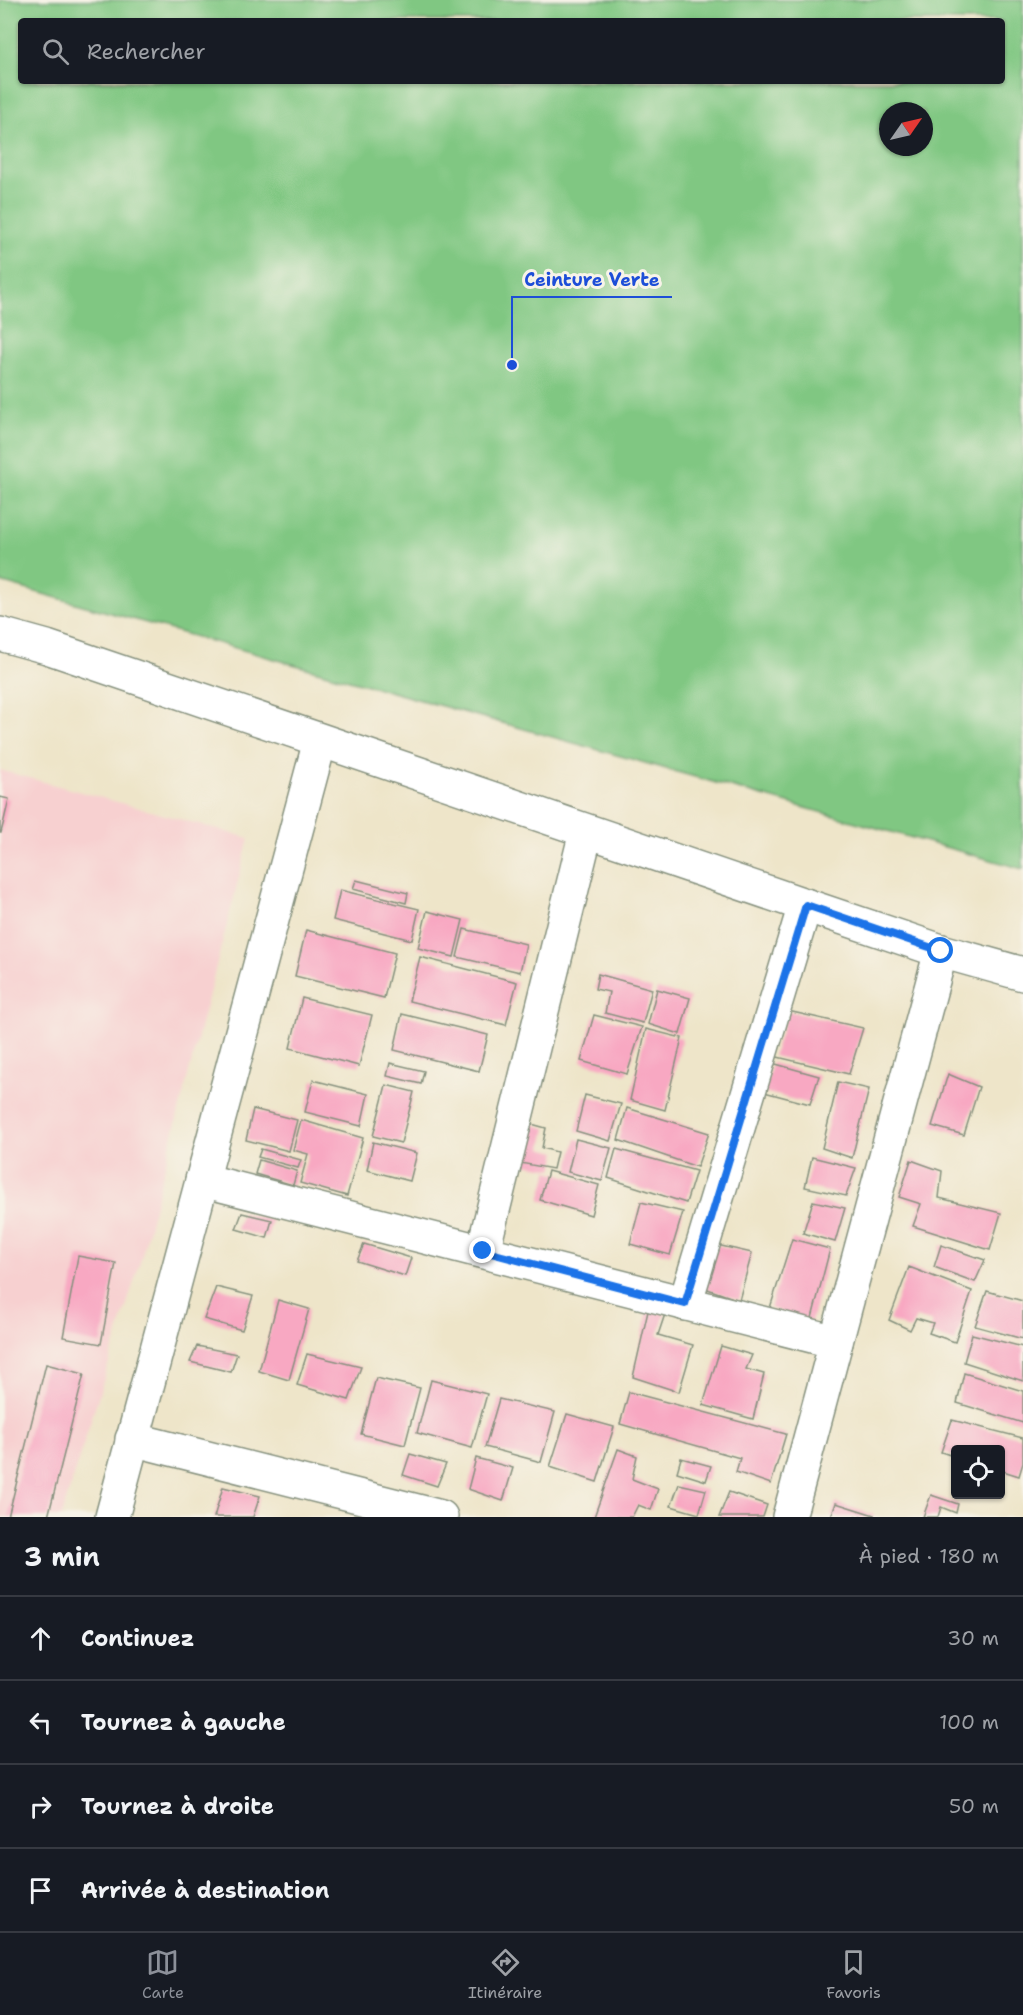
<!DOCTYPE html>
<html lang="fr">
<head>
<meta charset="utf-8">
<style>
	body { margin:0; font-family:"Shantell Sans",sans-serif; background:#20242c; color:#f1f3f6 }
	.controls { position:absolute; right:18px; bottom:18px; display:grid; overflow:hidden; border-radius:6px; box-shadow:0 2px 4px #0004 }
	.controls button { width:54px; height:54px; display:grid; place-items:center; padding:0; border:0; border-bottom:2px solid #363941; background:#171b24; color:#f1f3f6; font:30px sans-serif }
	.compass { position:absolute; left:879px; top:102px; width:54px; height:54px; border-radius:50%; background:#171b24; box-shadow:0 2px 4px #0004; rotate:56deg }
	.stop { position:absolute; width:18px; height:18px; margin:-14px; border:4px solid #1a73e8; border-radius:50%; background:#fff }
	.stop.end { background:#1a73e8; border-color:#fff; box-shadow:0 2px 6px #0008 }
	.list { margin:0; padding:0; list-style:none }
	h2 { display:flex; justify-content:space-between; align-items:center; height:78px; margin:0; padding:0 24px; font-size:26px }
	h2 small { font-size:20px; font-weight:400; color:#9ea1a6 }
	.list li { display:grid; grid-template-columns:39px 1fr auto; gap:18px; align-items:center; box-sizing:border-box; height:84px; padding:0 24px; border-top:2px solid #363941 }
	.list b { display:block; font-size:22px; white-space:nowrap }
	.list em { font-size:20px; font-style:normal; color:#9ea1a6 }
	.icon { flex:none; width:33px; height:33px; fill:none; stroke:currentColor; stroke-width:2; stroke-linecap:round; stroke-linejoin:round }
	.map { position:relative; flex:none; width:1023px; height:1517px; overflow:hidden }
	.search { position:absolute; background:#171b24; box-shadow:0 2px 4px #0004; left:18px; right:18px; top:18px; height:66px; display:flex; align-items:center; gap:15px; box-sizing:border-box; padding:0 21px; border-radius:6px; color:#9ea1a6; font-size:22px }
	.sheet { height:414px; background:#171b24 }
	nav { display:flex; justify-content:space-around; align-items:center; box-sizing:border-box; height:84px; border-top:2px solid #363941; background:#171b24; font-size:16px; color:#9ea1a6 }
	nav a { display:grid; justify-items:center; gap:3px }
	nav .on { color:#8c9099 }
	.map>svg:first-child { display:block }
</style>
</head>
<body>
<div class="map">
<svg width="1023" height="1517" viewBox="0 0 1023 1517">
	<rect width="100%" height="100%" fill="#f7f3e8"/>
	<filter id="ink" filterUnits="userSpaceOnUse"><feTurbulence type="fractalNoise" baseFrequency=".0167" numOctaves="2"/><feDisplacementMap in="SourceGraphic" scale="12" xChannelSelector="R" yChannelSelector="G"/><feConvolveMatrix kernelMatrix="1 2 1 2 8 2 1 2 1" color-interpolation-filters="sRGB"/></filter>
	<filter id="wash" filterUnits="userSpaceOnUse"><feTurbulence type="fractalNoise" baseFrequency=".008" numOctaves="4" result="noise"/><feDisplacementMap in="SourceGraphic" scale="24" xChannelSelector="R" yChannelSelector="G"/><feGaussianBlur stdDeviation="1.35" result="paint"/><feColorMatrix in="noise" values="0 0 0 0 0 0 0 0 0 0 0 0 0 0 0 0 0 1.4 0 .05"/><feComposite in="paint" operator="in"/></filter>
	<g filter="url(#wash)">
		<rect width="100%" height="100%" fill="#eee5c9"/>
		<path fill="#f7d0d0" d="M0,770L249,838L141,1259L61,1517H0Z"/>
		<path fill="#80c782" stroke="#50825b" stroke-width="1.5" fill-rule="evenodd" d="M0,0H1023V869L0,582ZM21,21H1002V81H21ZM888,111H924V147H888Z"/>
		<g id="blocks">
			<g fill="#f8a8c2">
				<path d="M0,797L9,799L1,833H0Z"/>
				<path d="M356,880L408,893L406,903L353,889Z"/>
				<path d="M340,890L419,909L412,940L333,920Z"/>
				<path d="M427,911L463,920L454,957L418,948Z"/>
				<path d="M464,929L526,944L520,972L457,957Z"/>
				<path d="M306,930L395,953L384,998L295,976Z"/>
				<path d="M420,957L517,982L506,1025L409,1001Z"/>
				<path d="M598,974L652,989L643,1023L605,1013L609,992L595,989Z"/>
				<path d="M657,989L690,998L680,1034L648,1024Z"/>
				<path d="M302,998L372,1015L359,1066L290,1048Z"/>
				<path d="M788,1011L863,1028L849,1074L773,1056Z"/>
				<path d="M402,1014L488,1035L479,1071L394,1050Z"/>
				<path d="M594,1015L642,1027L627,1074L581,1061Z"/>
				<path d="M646,1029L682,1038L665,1110L630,1100Z"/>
				<path d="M390,1063L424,1071L421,1084L387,1076Z"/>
				<path d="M772,1063L819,1076L810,1104L764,1092Z"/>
				<path d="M948,1074L979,1087L964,1135L932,1126Z"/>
				<path d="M313,1080L368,1094L361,1126L305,1112Z"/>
				<path d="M838,1082L869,1089L852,1158L822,1148Z"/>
				<path d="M386,1085L414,1092L401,1143L373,1136Z"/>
				<path d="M585,1095L621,1104L610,1141L576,1131Z"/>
				<path d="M627,1108L709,1133L697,1167L618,1140Z"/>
				<path d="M253,1109L297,1120L289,1151L246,1140Z"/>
				<path d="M301,1120L363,1138L347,1196L300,1183L308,1154L293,1150Z"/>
				<path d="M528,1123L546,1128L542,1148L557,1152L553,1169L520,1163Z"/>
				<path d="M576,1139L611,1148L602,1181L568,1172Z"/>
				<path d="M373,1142L417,1153L410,1181L367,1170Z"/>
				<path d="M261,1149L301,1160L298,1168L258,1157Z"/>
				<path d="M616,1149L696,1171L686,1203L608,1178Z"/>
				<path d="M812,1157L856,1168L846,1196L805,1187Z"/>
				<path d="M259,1160L297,1171L293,1185L255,1174Z"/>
				<path d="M911,1160L942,1171L939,1198L1001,1213L990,1250L913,1226L921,1204L899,1197Z"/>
				<path d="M548,1171L599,1185L591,1215L540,1200Z"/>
				<path d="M813,1201L845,1208L835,1242L803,1233Z"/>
				<path d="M641,1202L683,1212L670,1255L630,1244Z"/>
				<path d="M242,1213L272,1220L267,1238L236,1229Z"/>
				<path d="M792,1239L830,1249L811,1322L770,1308Z"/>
				<path d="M364,1244L411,1258L405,1276L357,1261Z"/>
				<path d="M717,1245L752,1253L739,1300L702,1287Z"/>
				<path d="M941,1245L985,1260L975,1282L934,1267Z"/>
				<path d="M78,1256L116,1263L101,1344L63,1337Z"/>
				<path d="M909,1267L972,1291L955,1342L929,1333L933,1323L916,1318L910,1330L889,1320Z"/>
				<path d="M216,1287L253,1296L242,1330L204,1319Z"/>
				<path d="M987,1291L1023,1301V1339L975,1326Z"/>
				<path d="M278,1300L309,1309L289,1380L259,1371Z"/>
				<path d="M648,1311L665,1314L658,1335L693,1345L679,1392L633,1377Z"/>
				<path d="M972,1334L1023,1347V1381L964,1362Z"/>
				<path d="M197,1346L237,1354L231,1372L190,1362Z"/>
				<path d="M721,1346L752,1355L746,1369L764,1374L753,1419L703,1405Z"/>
				<path d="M307,1354L361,1367L349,1400L297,1385Z"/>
				<path d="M46,1364L84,1374L48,1517H8Z"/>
				<path d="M964,1373L1023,1391V1423L957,1403Z"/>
				<path d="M376,1378L420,1388L405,1445L361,1434Z"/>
				<path d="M431,1380L487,1394L472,1448L417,1433Z"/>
				<path d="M629,1392L786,1434L771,1484L736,1472L740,1458L620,1424Z"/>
				<path d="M499,1399L555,1412L541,1462L485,1447Z"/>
				<path d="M567,1414L614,1427L597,1482L550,1467Z"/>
				<path d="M952,1420L1023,1438V1463L1019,1476L1000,1470V1450H956V1457L941,1452Z"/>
				<path d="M618,1449L637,1456L632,1479L658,1489L651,1510L638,1505L632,1517H594Z"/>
				<path d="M410,1454L446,1464L437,1486L403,1475Z"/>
				<path d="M476,1458L513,1468L503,1501L468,1489Z"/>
				<path d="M681,1458L711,1466L706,1481L677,1472Z"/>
				<path d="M679,1484L706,1490L699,1514L671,1506Z"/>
				<path d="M223,1487L260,1496L253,1517H214Z"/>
				<path d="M729,1492L767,1505L763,1517H719Z"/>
				<path d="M931,1495L958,1504L956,1513L941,1507L938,1517H923Z"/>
				<path d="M836,1503L874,1515L873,1517H831Z"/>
			</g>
		</g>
	</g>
	<g filter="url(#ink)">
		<use href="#blocks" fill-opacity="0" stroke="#86917e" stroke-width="1.5"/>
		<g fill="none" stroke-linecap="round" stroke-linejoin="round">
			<defs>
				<g id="street">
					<path d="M202,1180L836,1342"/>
					<path d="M483,1251L586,832"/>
					<path d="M685,1304L805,905"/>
					<path d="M132,1439L441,1517"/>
					<path d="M112,1517L320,741"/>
					<path d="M789,1517L941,951"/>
				</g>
				<path id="secondary" d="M0,634L47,647L805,905L941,951L1023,974"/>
			</defs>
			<use href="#street" stroke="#86917e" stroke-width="36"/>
			<use href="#secondary" stroke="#86917e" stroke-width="36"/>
			<use href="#street" stroke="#fff" stroke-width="33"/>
			<use href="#secondary" stroke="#fff" stroke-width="33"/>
		</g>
	</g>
	<g fill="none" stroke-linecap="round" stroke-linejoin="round" filter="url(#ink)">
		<path stroke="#1a73e8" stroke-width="8" d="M483,1251L685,1304L806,905L941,951"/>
	</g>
	<path fill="none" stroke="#1d4ed8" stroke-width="2" d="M512 365L512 297H672"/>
	<circle fill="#1d4ed8" stroke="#f7f3e8" stroke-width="2" cx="512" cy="365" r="6"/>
	<g font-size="18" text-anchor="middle" font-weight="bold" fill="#1d4ed8" stroke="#f7f3e8" stroke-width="6" stroke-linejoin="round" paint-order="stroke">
		<text x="592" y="286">Ceinture Verte</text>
	</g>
</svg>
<div class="controls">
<button><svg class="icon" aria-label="locate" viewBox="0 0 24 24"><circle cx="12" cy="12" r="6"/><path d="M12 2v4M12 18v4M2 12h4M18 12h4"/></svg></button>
</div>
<svg class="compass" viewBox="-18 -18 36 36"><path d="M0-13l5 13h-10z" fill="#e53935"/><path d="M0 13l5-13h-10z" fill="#9ea1a6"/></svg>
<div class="stop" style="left:941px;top:951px"></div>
<div class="stop end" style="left:483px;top:1251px"></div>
<div class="search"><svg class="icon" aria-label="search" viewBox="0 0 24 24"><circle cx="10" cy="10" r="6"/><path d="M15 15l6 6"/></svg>Rechercher</div>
</div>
<section class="sheet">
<h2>3 min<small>À pied · 180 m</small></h2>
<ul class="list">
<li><svg class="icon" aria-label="ahead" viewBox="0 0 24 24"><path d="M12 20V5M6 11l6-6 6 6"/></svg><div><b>Continuez</b></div><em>30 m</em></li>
<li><svg class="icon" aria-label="left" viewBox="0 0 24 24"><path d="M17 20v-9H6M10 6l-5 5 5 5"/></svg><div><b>Tournez à gauche</b></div><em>100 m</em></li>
<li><svg class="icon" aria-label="right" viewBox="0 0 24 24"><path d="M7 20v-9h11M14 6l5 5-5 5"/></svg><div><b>Tournez à droite</b></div><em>50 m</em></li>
<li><svg class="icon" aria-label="arrive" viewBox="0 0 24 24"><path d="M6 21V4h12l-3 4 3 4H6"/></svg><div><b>Arrivée à destination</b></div></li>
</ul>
</section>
<nav>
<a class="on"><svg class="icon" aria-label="map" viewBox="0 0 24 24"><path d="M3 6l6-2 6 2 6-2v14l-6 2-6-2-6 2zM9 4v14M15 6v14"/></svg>Carte</a>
<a><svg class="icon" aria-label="directions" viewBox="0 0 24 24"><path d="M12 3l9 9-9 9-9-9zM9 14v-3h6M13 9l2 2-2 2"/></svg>Itinéraire</a>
<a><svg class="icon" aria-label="saved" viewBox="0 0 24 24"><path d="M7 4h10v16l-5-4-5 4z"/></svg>Favoris</a>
</nav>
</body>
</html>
